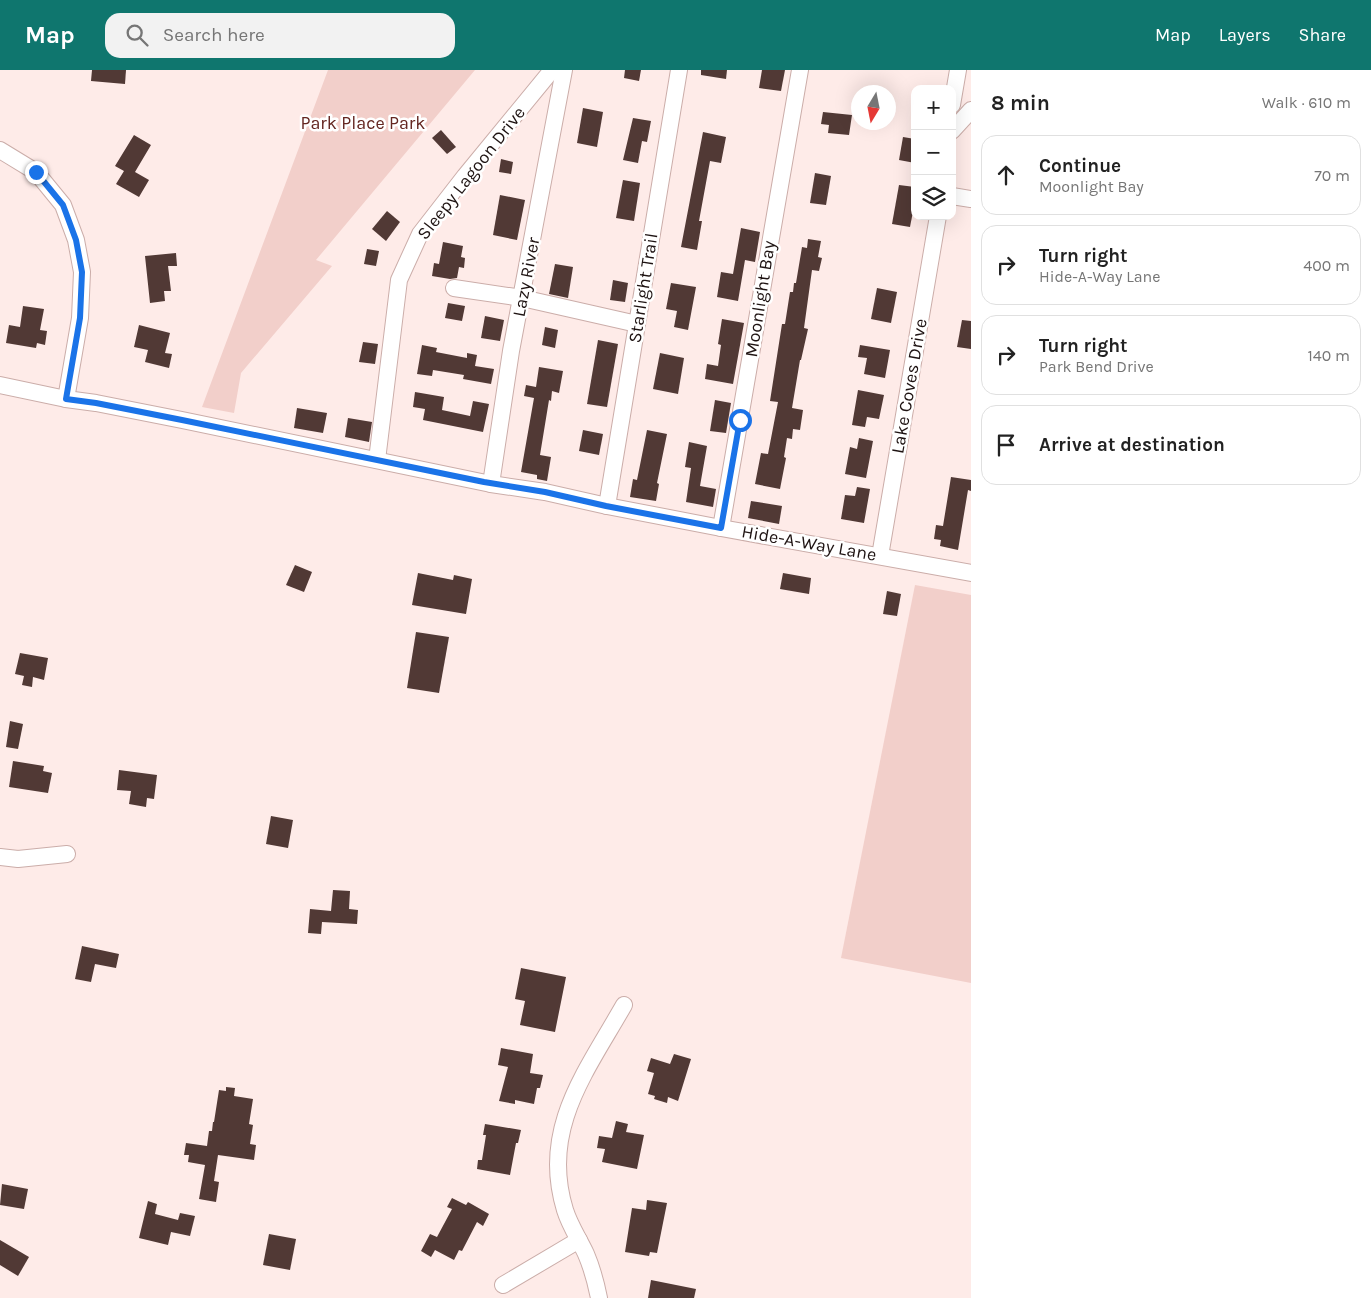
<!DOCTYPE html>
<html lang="en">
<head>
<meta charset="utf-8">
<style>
	body { margin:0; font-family:Karla,sans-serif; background:#f2f2f2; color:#222 }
	.controls { position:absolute; right:15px; top:15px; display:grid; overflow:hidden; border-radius:10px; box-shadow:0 5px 20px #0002 }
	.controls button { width:45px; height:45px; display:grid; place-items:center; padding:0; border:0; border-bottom:1px solid #e0e0e0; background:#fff; color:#222; font:25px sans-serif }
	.compass { position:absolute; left:851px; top:15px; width:45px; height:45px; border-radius:50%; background:#fff; box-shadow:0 5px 20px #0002; rotate:190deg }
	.stop { position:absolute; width:15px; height:15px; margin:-11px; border:4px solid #1a73e8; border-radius:50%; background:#fff }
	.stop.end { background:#1a73e8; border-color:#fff; box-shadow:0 1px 5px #0008 }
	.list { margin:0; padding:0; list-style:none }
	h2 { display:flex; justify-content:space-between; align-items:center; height:65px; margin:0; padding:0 20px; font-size:21px }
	h2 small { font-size:16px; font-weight:400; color:#767676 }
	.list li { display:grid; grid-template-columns:32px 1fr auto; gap:15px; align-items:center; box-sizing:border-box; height:80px; margin:0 10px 10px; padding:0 10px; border:1px solid #e0e0e0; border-radius:15px }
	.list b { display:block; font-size:19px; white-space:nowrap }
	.list p { margin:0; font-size:16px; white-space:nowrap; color:#767676 }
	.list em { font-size:16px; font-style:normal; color:#767676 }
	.icon { flex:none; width:28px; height:28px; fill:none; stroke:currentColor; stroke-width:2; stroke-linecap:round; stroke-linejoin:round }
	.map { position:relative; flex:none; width:971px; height:1228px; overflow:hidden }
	header { display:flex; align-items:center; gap:30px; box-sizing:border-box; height:70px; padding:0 25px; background:#0f766e; color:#fff }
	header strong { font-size:24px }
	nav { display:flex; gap:28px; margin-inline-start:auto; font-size:18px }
	.search { width:350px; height:45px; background:#f2f2f2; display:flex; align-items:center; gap:12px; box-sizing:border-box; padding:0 18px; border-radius:15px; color:#767676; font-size:19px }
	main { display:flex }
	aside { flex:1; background:#fff }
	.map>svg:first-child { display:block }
</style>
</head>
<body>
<header>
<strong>Map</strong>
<div class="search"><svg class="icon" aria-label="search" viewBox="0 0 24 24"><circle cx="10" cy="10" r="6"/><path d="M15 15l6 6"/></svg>Search here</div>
<nav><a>Map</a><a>Layers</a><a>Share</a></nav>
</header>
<main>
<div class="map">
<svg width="971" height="1228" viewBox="0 0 971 1228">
	<rect width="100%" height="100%" fill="#feebe8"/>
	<g fill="#f2cfca">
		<path d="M328,0H475L316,190L332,196L241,303L234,343L202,337Z"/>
		<path d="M915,515L971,525V913L841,888Z"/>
	</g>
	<g fill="#513935">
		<path d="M92,0H126L125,14L91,11Z"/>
		<path d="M625,0H641L639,11L624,8Z"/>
		<path d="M701,0H727L726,9L701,5Z"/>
		<path d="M762,0H785L781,21L759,18Z"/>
		<path d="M583,38L603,42L597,77L577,73Z"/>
		<path d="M823,42L852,45L849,65L828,63L829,55L821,54Z"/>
		<path d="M633,48L651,51L647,72L642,71L638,93L623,90Z"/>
		<path d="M441,60L456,77L447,84L432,68Z"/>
		<path d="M703,62L726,67L721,93L710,91L699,151H702L697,180L681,177Z"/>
		<path d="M134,65L151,75L135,102L149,110L139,127L116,114L124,101L115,96Z"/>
		<path d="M903,67L915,69V93L899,90Z"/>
		<path d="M501,89L513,92L511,104L499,102Z"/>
		<path d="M815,103L831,106L826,135L810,133Z"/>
		<path d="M623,110L640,113L634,151L616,148Z"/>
		<path d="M899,115L915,117V131L910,157L892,154Z"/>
		<path d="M500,125L525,130L517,170L493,165Z"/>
		<path d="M387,141L400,152L386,171L372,159Z"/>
		<path d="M741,158L760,162L755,192L745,190L738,231L717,227L721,202L733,204Z"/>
		<path d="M808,169L821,171L818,187L822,188L819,201L812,200L804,258L808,259L801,290H800L792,338L803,340L800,360L793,359L792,369L787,368L784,387L786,388L780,419L755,414L761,383L768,384L778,332L770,331L782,254H785L790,222H793L794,213H796L802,177L807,178Z"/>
		<path d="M443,172L463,176L461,187L465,188L464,198L459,197L457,208L450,209L432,206L434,193L439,194Z"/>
		<path d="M367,179L379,181L376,196L364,194Z"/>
		<path d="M176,183L177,196H168L171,221H164L165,231L150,233L145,186Z"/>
		<path d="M555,194L573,197L568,228L549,224Z"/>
		<path d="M613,210L628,213L625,232L610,230Z"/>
		<path d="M671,213L696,217L688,260L674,257L677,241L666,239Z"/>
		<path d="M877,218L897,222L891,253L871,249Z"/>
		<path d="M448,233L465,236L462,251L445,248Z"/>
		<path d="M23,236L44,239L40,260L47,261L45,275L37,273L36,278L6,273L9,255L20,257Z"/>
		<path d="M485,246L504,250L500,271L481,268Z"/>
		<path d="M722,249L744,253L733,314L705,309L707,294L718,296L721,275L718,274Z"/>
		<path d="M962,250L971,251V279L957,277Z"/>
		<path d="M139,255L170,263L165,283L172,284L169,298L145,292L148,280L134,277Z"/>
		<path d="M545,257L558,260L555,278L542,275Z"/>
		<path d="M598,270L618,274L607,337L587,334Z"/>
		<path d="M363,272L378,274L375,294L359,292Z"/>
		<path d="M422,275L437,278L436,282L467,288V283L477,285L475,296L494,299L491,314L463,309L464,305L433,300L432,306L417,304Z"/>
		<path d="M860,275L890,280L885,308L864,304L867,288L858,287Z"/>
		<path d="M660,283L684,288L678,324L653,319Z"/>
		<path d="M539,297L563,301L559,323L552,321L551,331L549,330L540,385L551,387L547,411L537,409V405L521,402L534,328L524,326L526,315L536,317Z"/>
		<path d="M858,320L884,325L879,349L867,347L865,357L852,355Z"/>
		<path d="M415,322L444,327L442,340L470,346L473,331L489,334L483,362L423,350L425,339L413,337Z"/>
		<path d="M715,330L731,333L726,363L710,361Z"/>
		<path d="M297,338L327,343L323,363L294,358Z"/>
		<path d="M348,348L372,352L369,372L345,367Z"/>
		<path d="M583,360L603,364L599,385L579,381Z"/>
		<path d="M647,360L667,364L657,413L659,414L656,431L630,427L633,409L637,410Z"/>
		<path d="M859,368L873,371L866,408L845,404L850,377L857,379Z"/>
		<path d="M689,372L707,376L700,416L716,419L713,437L686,432L691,398L685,397Z"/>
		<path d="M951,407L971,410V421L968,420L958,480L940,476L941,470L934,469L936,455L943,456Z"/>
		<path d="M857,417L870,419L864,453L841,449L845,425L855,426Z"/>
		<path d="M751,431L782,436L779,454L748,448Z"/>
		<path d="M295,495L312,502L304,522L286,515Z"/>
		<path d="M418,503L453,510L454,505L472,509L466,544L412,535Z"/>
		<path d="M783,503L811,508L809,524L780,519Z"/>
		<path d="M887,521L901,524L897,546L883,544Z"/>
		<path d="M416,562L449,567L439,623L407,618Z"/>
		<path d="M20,583L48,588L44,610L33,607L32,617L22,615L24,606L15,604Z"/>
		<path d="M10,651L23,654L18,679L6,677Z"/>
		<path d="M13,691L44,696L43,701L52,703L48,723L9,717Z"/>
		<path d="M119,700L157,705L154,729L147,728L146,737L129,734L131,721L117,720Z"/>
		<path d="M271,746L293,750L288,778L266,774Z"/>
		<path d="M333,820L350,821L349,839L358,840L357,854L322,852L321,864L308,863L310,839L331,841Z"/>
		<path d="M82,876L119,884L116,898L95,894L91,912L75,909Z"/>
		<path d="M521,898L566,907L555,962L520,955L525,931L515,929Z"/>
		<path d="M501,978L533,984L530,1003L543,1005L540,1018H537L534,1034L515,1030V1034L499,1031L508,997L498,995Z"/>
		<path d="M674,984L691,989L678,1031L668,1027L667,1033L654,1029L655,1026L648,1024L654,1003L647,1001L651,988L670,994Z"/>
		<path d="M226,1017L235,1018L234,1026L253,1029L249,1054L253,1055L250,1074L256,1075L254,1090L218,1085L214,1111L219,1112L216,1132L199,1129L205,1095L188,1092L189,1085H184L186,1073L207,1076L209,1061H212L213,1052H214L219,1020L226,1021Z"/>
		<path d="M616,1051L628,1054L626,1062L644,1065L637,1099L602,1092L605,1079L597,1078L599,1066L612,1068Z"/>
		<path d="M485,1054L521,1060L518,1073H516L510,1105L477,1099L478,1090H482L486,1065H483Z"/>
		<path d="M2,1114L28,1119L24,1139L0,1135Z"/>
		<path d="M452,1128L466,1135L468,1132L489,1144L483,1156L477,1152L462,1181L459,1180L454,1190L435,1180L431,1187L421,1181L430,1164L437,1167L452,1139L447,1137Z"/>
		<path d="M647,1130L667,1133L657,1183L650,1182L649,1186L625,1182L632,1138L646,1140Z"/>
		<path d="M148,1131L157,1134L155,1144L178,1150L180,1143L195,1146L190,1166L171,1162L168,1175L139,1168Z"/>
		<path d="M269,1164L296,1169L290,1200L263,1195Z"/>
		<path d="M0,1170L29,1187L18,1206L0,1195Z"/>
		<path d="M651,1210L696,1219L694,1228H648Z"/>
	</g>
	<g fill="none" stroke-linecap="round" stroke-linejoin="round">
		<defs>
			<g id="minor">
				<path d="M952,35L958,0"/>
				<path d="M952,61L971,40"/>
				<path d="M0,80L36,102L63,135L76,170L82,202L80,248L66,329"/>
				<path d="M952,126L971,129"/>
				<path d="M454,218L522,228L637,254"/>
				<path d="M0,315L66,329L96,333L182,350L491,414L545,422L607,436L721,458L971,503"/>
				<path d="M377,390L399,210L420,164L465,106L552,0"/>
				<path d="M491,414L511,281L564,0"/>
				<path d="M607,436L679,0"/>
				<path d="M721,458L800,0"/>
				<path d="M880,486L938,146"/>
				<path d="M0,787L18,789L67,784"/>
				<path d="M503,1215L579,1170"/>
				<path d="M599,1228C596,1213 592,1198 586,1184C579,1169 570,1156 565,1140C540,1059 586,1002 624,935"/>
			</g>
		</defs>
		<use href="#minor" stroke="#cbada9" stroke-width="18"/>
		<use href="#minor" stroke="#fff" stroke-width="16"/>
	</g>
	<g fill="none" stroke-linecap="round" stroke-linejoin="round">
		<path stroke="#1a73e8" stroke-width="6" d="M36,102L63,135L76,170L82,202L80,248L66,329L96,333L182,350L484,412L545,422L606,436L721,458L740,350"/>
	</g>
	<g text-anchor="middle" stroke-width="5" stroke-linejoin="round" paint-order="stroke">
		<g font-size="18" fill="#642620" stroke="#fff">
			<text x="363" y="59">Park Place Park</text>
		</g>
		<g font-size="18" fill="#1e1312" stroke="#fff">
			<text transform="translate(471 103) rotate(-52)" y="6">Sleepy Lagoon Drive</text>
			<text transform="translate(526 207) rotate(-79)" y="6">Lazy River</text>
			<text transform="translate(643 218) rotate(-81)" y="6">Starlight Trail</text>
			<text transform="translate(760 229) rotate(-81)" y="6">Moonlight Bay</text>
			<text transform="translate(909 316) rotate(-80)" y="6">Lake Coves Drive</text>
			<text transform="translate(809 473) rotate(10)" y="6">Hide-A-Way Lane</text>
		</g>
	</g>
</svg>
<div class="controls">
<button>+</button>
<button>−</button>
<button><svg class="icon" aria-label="layers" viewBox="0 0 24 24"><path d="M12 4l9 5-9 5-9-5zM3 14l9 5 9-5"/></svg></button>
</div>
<svg class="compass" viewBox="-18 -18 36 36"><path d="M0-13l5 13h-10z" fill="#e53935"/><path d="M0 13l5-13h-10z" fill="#767676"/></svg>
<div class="stop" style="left:740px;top:350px"></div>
<div class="stop end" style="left:36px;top:102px"></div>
</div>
<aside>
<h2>8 min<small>Walk · 610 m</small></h2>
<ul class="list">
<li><svg class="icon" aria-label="ahead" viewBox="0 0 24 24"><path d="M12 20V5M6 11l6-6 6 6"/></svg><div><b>Continue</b><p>Moonlight Bay</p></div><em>70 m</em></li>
<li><svg class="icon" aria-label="right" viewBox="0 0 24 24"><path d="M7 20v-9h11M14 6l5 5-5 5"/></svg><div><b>Turn right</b><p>Hide-A-Way Lane</p></div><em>400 m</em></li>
<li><svg class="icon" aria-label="right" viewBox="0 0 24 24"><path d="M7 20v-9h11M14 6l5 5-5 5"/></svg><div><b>Turn right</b><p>Park Bend Drive</p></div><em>140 m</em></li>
<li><svg class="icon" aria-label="arrive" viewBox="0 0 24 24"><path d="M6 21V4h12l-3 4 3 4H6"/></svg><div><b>Arrive at destination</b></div></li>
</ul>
</aside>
</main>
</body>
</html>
